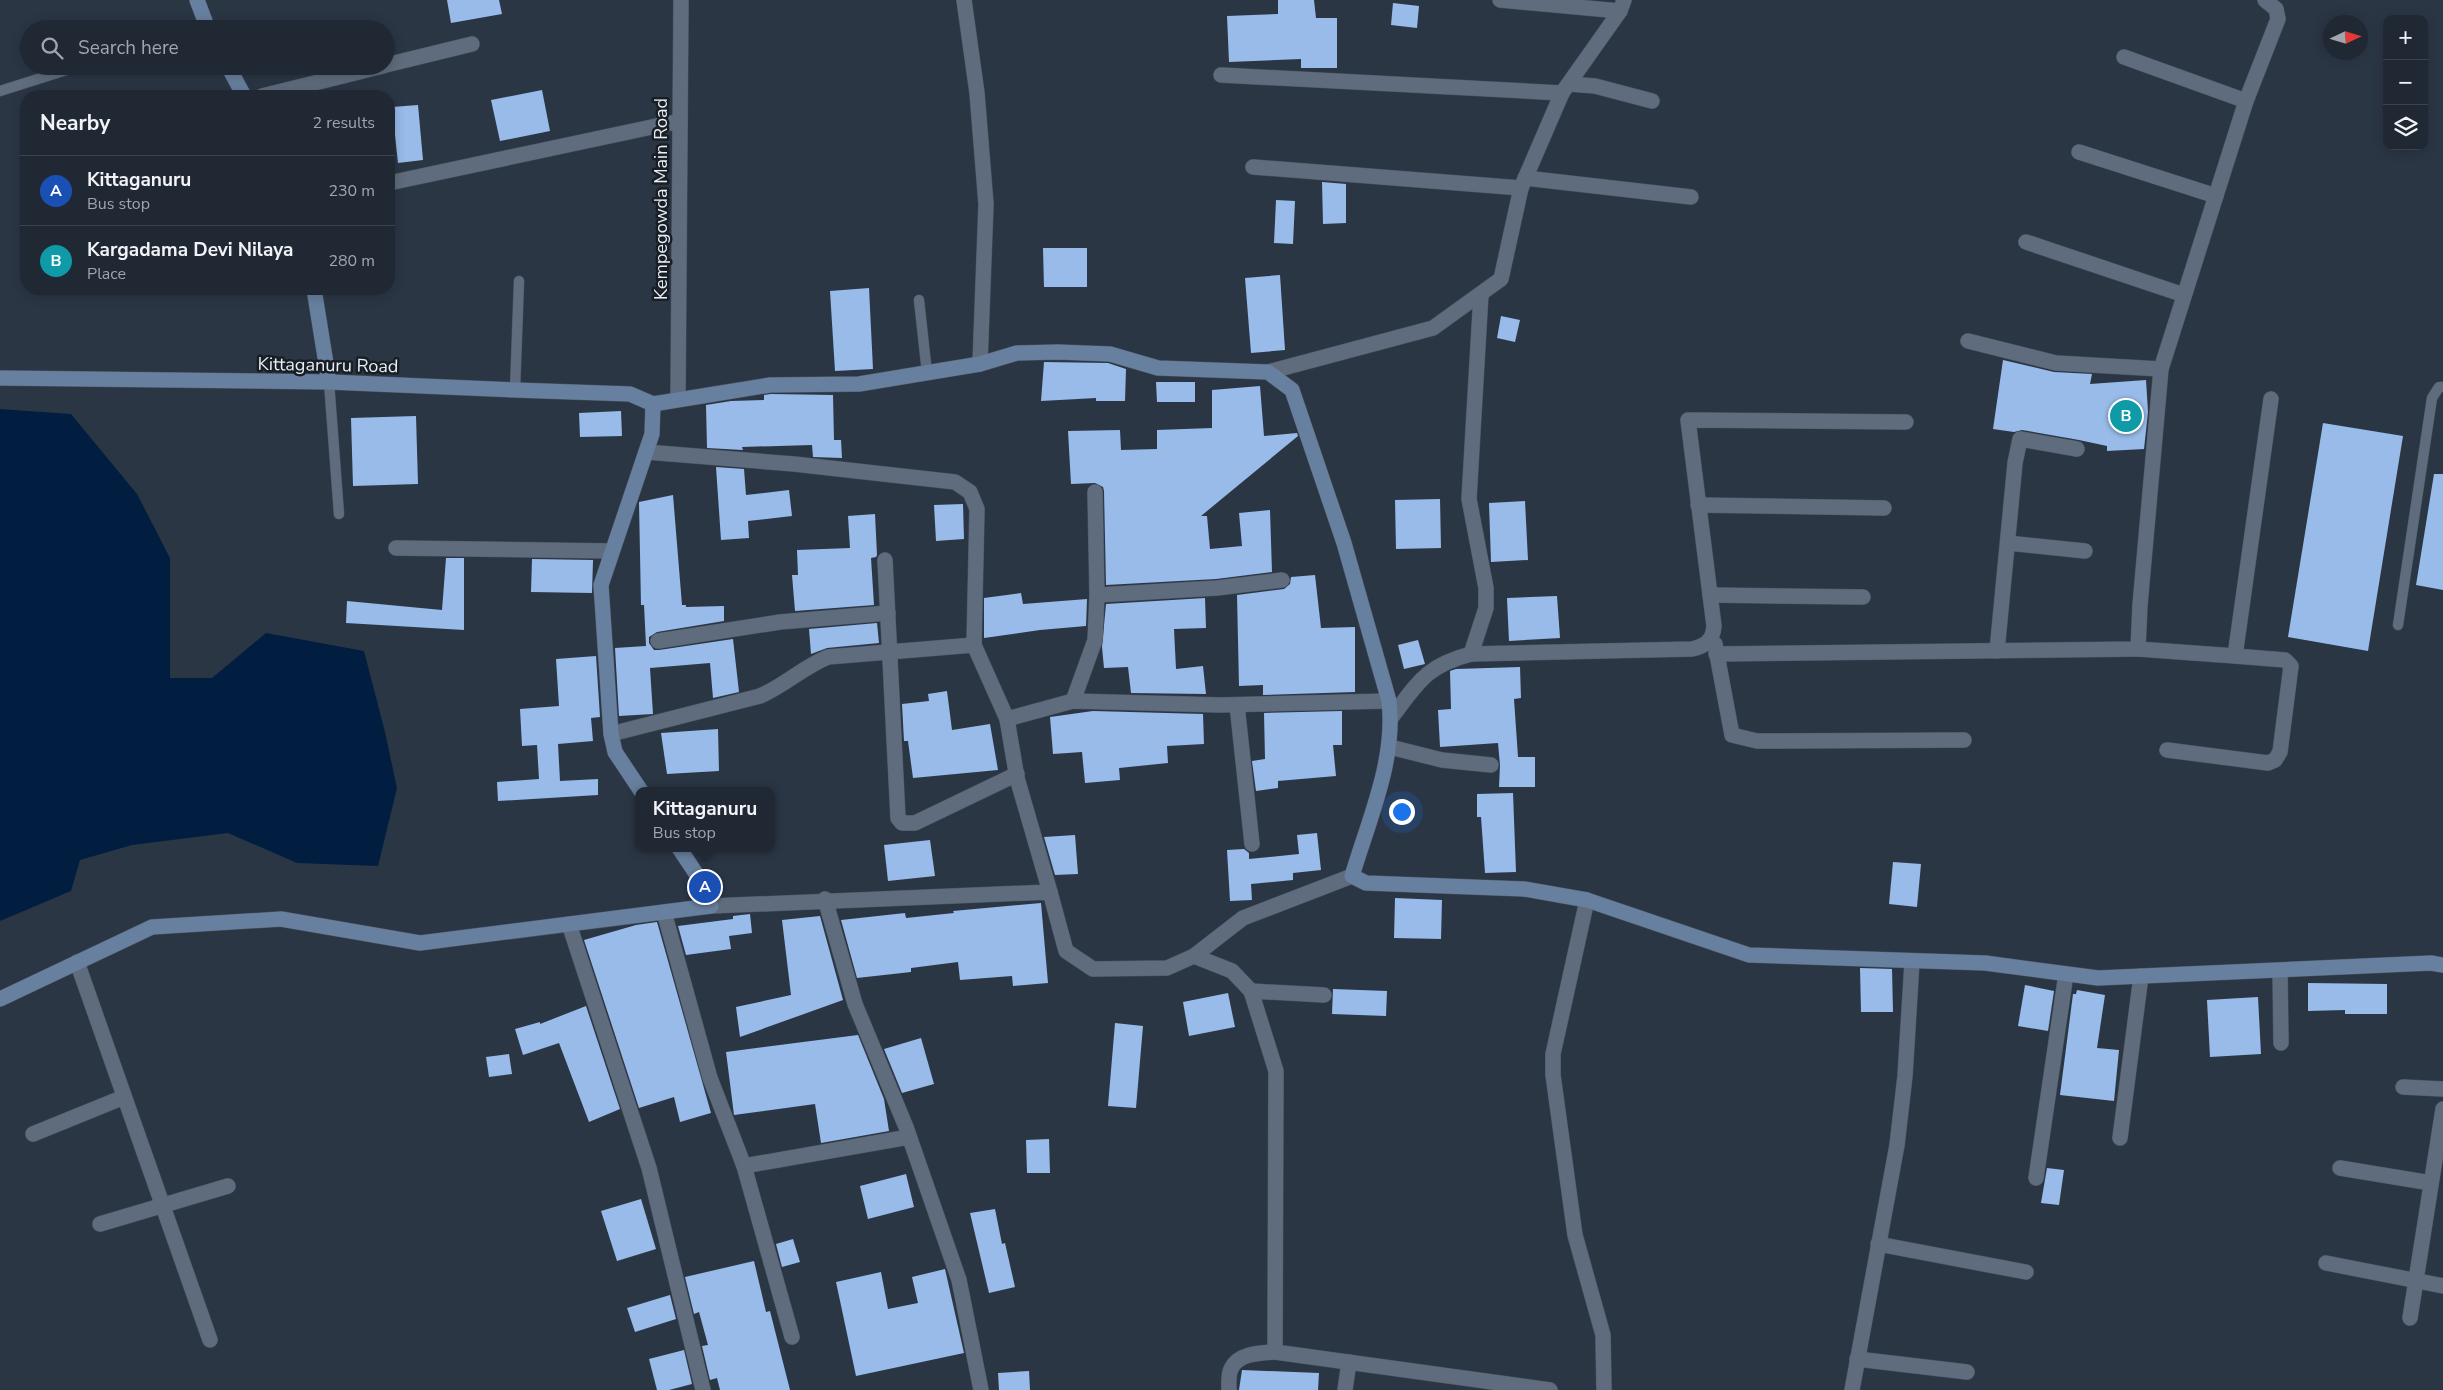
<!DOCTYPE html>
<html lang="en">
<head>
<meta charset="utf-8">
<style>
	body { margin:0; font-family:"Nunito Sans",sans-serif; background:#2d3440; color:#f1f3f6 }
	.controls { position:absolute; right:15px; top:15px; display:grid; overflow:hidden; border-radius:10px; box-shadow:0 2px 12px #0003 }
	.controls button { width:45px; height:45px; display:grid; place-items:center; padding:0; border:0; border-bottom:1px solid #3d444f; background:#202834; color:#f1f3f6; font:25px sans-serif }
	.compass { position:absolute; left:2323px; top:15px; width:45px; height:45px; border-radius:50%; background:#202834; box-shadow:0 2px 12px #0003; rotate:86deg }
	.you { position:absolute; left:1401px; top:811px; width:18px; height:18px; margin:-12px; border:4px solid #fff; border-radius:50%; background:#1a73e8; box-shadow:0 0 0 8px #1a73e833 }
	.badge { display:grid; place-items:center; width:32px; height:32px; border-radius:50%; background:#1a73e8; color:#fff; font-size:16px; font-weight:700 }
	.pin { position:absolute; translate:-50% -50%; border:2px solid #fff; box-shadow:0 1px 5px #0006 }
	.popup { position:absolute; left:635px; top:787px; width:140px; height:65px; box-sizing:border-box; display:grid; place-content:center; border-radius:10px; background:#202834; filter:drop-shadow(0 1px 4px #0005); font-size:16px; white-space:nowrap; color:#a2a6ac }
	.popup b { font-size:19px; color:#f1f3f6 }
	.popup::after { content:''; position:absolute; left:50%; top:100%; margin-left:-10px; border:10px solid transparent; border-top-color:#202834 }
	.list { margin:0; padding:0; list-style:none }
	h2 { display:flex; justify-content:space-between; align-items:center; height:65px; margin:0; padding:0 20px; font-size:21px }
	h2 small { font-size:16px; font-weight:400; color:#a2a6ac }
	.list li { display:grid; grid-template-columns:32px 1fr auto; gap:15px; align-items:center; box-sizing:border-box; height:70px; padding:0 20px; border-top:1px solid #3d444f }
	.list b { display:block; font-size:19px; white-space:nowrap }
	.list p { margin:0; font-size:16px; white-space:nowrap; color:#a2a6ac }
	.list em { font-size:16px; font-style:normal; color:#a2a6ac }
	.icon { flex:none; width:28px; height:28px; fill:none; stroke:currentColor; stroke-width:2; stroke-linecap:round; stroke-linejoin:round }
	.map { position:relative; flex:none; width:2443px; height:1390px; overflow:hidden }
	.search { position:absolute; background:#202834; box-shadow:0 2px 12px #0003; left:20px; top:20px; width:375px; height:55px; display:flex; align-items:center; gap:12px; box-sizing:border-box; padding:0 18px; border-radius:28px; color:#a2a6ac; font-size:19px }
	.panel { position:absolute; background:#202834; box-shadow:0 2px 12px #0003; left:20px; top:90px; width:375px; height:205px; border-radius:20px }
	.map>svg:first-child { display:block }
</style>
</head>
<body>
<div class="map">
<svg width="2443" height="1390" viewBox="0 0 2443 1390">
	<rect width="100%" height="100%" fill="#2b3645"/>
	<path fill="#011e41" d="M0,409L71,414L137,494L170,558V678H212L266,633L364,651L385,732L397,788L378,866L297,863L228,833L132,845L80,860L71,891L0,921Z"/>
	<g fill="#98bbe9">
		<path d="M447,0H499L502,14L451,23Z"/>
		<path d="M1278,0H1314L1316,18H1337V68H1301V59L1229,62L1227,16L1278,14Z"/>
		<path d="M1393,3L1419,6L1417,28L1391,25Z"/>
		<path d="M542,90L550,131L500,141L491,100Z"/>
		<path d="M418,105L423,160L398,163L392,107Z"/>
		<path d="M1322,182L1346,184V223L1323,224Z"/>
		<path d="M1276,200L1295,201L1293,244L1274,243Z"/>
		<path d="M1043,248H1087V287H1044Z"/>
		<path d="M1280,275L1285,350L1251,353L1245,278Z"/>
		<path d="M869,288L873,369L835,371L830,291Z"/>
		<path d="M1501,316L1520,320L1515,342L1497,338Z"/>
		<path d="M2003,360L2054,372L2092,374L2090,384L2146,380L2148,412L2144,449L2107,451V446L2079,440L2022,430L2014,432L1993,429Z"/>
		<path d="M1044,362L1108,363L1126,369L1125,401H1096V398L1041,401Z"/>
		<path d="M1156,382H1195V402H1157Z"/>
		<path d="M1260,386L1264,436L1297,433L1298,436L1201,516H1207L1210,549L1242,546L1239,513L1270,510L1272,572L1216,579L1106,585L1104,491L1103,487L1095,483L1071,484L1068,431L1120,430L1121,450L1157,449V430L1212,428V390Z"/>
		<path d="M771,394L833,395L834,440H841L842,458L813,457L812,445L742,447L743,450L707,448L706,405L731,401L764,400V395Z"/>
		<path d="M621,411L622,436L580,437L579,413Z"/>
		<path d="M416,416L418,484L353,486L351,418Z"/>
		<path d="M2323,423L2403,436L2368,651L2288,637Z"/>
		<path d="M716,467L744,469L746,495L789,490L792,516L748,521L749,538L721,540Z"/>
		<path d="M2434,474H2443V590L2416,585Z"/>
		<path d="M673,495L682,605H686V607L724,606V621L657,632L649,637V643L654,650H659L733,639L739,692L713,698L710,663L650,668L653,714L619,716L615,648L646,646L644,605H641L639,502Z"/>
		<path d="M1440,499L1441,548L1396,549L1395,500Z"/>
		<path d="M1525,501L1528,560L1491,562L1489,503Z"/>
		<path d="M963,504L964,539L936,541L934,505Z"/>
		<path d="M875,514L877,555L876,557L871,558L874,605L795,611L792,575H798L797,550L850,548L848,516Z"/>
		<path d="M446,558H464V630L346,623L347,601L442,610Z"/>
		<path d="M532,559L593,560L592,593L531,592Z"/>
		<path d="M1315,575L1321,628L1355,627V692L1263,695V685L1239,686L1237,595L1284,589L1290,584L1291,577Z"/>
		<path d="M1021,593L1023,604L1087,599L1086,626L1040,630L984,638V598Z"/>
		<path d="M1557,596L1560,638L1509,641L1507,598Z"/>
		<path d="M1205,598L1206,628L1174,629L1176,669L1203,666L1206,694L1131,693L1128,667L1104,668L1102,647L1106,604Z"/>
		<path d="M877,623L879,643L827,648L811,654L809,629Z"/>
		<path d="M1418,640L1425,664L1404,669L1398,645Z"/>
		<path d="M596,656L600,717L591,718L593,741L558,744L560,781L598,779V795L498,801L497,782L539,779L537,745L522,746L520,709L559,706L556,659Z"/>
		<path d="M1520,667L1521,698L1514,699L1518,757H1535V787H1499L1500,765L1498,743L1440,747L1438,710L1451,709L1450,671L1456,669Z"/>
		<path d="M947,691L952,730L990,724L998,770L913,778L908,741H904L902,704L929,701L928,694Z"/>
		<path d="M1093,711L1203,714L1204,744L1167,746L1168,763L1119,768L1120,780L1085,783L1082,752L1053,754L1050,717Z"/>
		<path d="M1342,711V745H1333L1336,776L1278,781V788L1256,791L1252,761L1265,759L1264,713Z"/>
		<path d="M718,729L719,771L667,774L661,733Z"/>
		<path d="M1513,793L1516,872L1485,873L1481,817H1477V794Z"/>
		<path d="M1317,833L1321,870L1293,873V880L1251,884L1252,900L1230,901L1227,850L1244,849L1249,853V859L1299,854L1297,835Z"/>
		<path d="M1075,835L1078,874L1055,875L1044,837Z"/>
		<path d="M930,840L935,876L888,881L884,845Z"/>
		<path d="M1893,862L1921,864L1917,907L1889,904Z"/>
		<path d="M1395,898L1442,900L1441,939L1394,938Z"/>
		<path d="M1041,903L1048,983L1013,986L1012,976L960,980L958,962L911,968V972L857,978L841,920L905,913L906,918L954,913L953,911Z"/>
		<path d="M750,914L752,933L729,936L731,949L686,955L678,926L733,919V916Z"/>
		<path d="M820,916L843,1000L740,1037L736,1007L791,995L782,920Z"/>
		<path d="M657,922L711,1113L680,1122L674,1097L639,1108L584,940L636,925Z"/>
		<path d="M1860,968L1892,969L1893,1012H1861Z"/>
		<path d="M2308,983L2387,984V1014H2345V1010L2308,1011Z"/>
		<path d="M2025,985L2054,991L2048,1031L2018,1026Z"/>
		<path d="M1333,989L1387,991L1386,1016L1332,1014Z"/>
		<path d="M2077,990L2105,995L2097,1048L2119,1050L2114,1101L2060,1095L2073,994H2076Z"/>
		<path d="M1228,993L1235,1027L1189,1036L1183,1002Z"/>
		<path d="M2258,997L2261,1054L2210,1057L2207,1000Z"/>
		<path d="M586,1006L620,1109L589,1122L559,1043L523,1055L515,1029L540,1022V1024Z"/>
		<path d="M1115,1023L1143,1026L1136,1108L1108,1106Z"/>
		<path d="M858,1035L884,1099L889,1131L821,1143L815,1104L734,1115L726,1052Z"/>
		<path d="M921,1038L934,1084L902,1093L884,1049Z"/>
		<path d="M509,1054L512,1074L489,1077L486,1057Z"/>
		<path d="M1049,1139L1050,1173H1027L1026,1140Z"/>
		<path d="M2047,1168L2064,1170L2059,1205L2041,1203Z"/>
		<path d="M906,1174L914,1207L868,1219L860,1186Z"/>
		<path d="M641,1199L656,1249L617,1261L601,1211Z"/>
		<path d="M995,1209L1002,1244L1005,1243L1015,1287L989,1293L970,1213Z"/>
		<path d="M793,1239L800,1262L782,1267L776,1244Z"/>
		<path d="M754,1261L766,1312L770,1311L790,1390H720L717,1378L710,1380L702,1346L708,1345L699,1312L694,1314L685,1277Z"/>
		<path d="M945,1269L964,1353L856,1376L836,1282L881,1272L888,1309L918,1303L912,1277Z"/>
		<path d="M670,1295L676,1319L635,1332L627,1308Z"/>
		<path d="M684,1350L692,1384L669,1390H657L649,1359Z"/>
		<path d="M1242,1370L1319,1373L1318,1390H1239Z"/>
		<path d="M1029,1371L1030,1390H999L998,1373Z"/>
	</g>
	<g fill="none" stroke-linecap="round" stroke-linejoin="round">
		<defs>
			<g id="lane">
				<path d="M196,29L206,25"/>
				<path d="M0,91L79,66"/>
				<path d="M919,300L927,373"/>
				<path d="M329,382L339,514"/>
				<path d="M515,390L519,281"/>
				<path d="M2398,625L2432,398L2439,387H2443"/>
			</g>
			<g id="street">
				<path d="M964,0L977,93L986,204L980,364"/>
				<path d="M1500,0L1620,11"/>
				<path d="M2124,57L2246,101"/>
				<path d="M386,65L472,44"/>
				<path d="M1221,75L1562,93"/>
				<path d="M1569,84L1595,86L1652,101"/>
				<path d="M262,96L383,66"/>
				<path d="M2079,152L2216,196"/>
				<path d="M1253,167L1521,188"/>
				<path d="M1525,178L1691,197"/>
				<path d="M389,183L680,121"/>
				<path d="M2026,242L2184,295"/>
				<path d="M1968,341L2056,363L2161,369"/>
				<path d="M1268,372L1433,328L1501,279L1521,188L1562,93L1620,11L1624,0"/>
				<path d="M678,399L681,0"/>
				<path d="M646,452L794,464L955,482L970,492L977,509L974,645L1007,719L1017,778L1050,892"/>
				<path d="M1698,505L1884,508"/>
				<path d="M2008,543L2085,551"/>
				<path d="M396,548L612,551"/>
				<path d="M885,560L898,818L902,823H915L1017,774"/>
				<path d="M1097,595L1217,588L1282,580"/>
				<path d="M1710,595L1863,597"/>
				<path d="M658,641L780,622L888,613"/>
				<path d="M1715,644L1732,735L1757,741L1964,740"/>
				<path d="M2138,649L2235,656L2271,399"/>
				<path d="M1997,651L2015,463L2020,439L2077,449"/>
				<path d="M1471,654L1486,608V588L1469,499L1481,294"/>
				<path d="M1716,654L2138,649L2140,605L2161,369L2246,101L2278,19L2276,9L2265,0"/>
				<path d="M1073,701L1095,640L1097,595L1095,492"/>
				<path d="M1237,705L1252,844"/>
				<path d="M1391,718C1418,683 1425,666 1471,654L1692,649C1706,646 1713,640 1714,626L1688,420L1906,422"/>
				<path d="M1007,719L1073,701L1220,705L1389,701"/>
				<path d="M611,734L760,696C784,686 803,667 828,657L974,645"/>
				<path d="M1390,747L1442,760L1491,765"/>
				<path d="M2167,750L2268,763L2275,760L2280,752L2291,666L2285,660L2235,656"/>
				<path d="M825,899L855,1004L906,1127L959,1280L981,1390"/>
				<path d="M1587,900L1553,1054V1075L1575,1235L1603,1335L1604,1390"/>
				<path d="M711,906L1050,892L1066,951L1093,969L1167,968L1194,956L1243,918L1352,876"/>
				<path d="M664,912L710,1078L744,1166L792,1337"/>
				<path d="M569,924L649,1168L703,1390"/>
				<path d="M1194,956L1232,971L1251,991L1276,1071L1275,1352L1550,1390"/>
				<path d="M77,962L210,1340"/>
				<path d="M2280,970L2281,1043"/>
				<path d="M1251,991L1324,995"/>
				<path d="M2403,1087L2443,1089"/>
				<path d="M33,1134L124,1097"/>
				<path d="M2120,1138L2141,976"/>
				<path d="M744,1166L909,1137"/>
				<path d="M2340,1168L2431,1183"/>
				<path d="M2036,1178L2066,974"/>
				<path d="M100,1224L228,1186"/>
				<path d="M1878,1244L2026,1272"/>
				<path d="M2326,1263L2443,1286"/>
				<path d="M2410,1318L2443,1109"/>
				<path d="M1857,1359L1967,1372"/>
				<path d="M1229,1390C1229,1384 1228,1375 1231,1369C1238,1353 1260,1353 1275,1352"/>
				<path d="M1345,1390L1349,1362"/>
				<path d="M1852,1390L1897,1145L1905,1076L1912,962"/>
			</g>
			<g id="secondary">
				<path d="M197,0L208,29"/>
				<path d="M228,66L244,96"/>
				<path d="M314,289L329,382"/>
				<path d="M0,378L329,382L515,390L630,394L653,404"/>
				<path d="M653,404L770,385L859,384L980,364L1017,353L1058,352L1110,354L1158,368L1268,372L1292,390L1344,543L1389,701C1396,760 1369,819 1352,876L1366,883L1524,889L1587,900L1749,955L1985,963L2098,978L2431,963L2443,965"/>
				<path d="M641,791L615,752L611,734L601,585L652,434L653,404"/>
				<path d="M0,999L152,927L281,919L420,943L711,906L705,887L679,848"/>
			</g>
		</defs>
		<use href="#lane" stroke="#4a5460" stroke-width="11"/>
		<use href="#street" stroke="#4a5460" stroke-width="16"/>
		<use href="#secondary" stroke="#4a5460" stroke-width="16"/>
		<use href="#lane" stroke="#5f6c7d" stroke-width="10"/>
		<use href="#street" stroke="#5f6c7d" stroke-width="15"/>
		<use href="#secondary" stroke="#68809f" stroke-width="15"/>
	</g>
	<g text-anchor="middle" stroke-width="5" stroke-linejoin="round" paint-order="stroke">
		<g font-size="18" fill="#e6eef7" stroke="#181e24">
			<text transform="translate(661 199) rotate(-90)" y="6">Kempegowda Main Road</text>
			<text transform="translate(328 365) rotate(1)" y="6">Kittaganuru Road</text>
		</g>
	</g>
</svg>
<div class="controls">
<button>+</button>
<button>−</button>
<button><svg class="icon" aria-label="layers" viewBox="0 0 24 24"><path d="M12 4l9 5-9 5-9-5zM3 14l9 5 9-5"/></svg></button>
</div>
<svg class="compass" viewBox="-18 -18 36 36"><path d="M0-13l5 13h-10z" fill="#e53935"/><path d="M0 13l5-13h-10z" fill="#a2a6ac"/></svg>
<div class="you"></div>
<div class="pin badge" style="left:705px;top:887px;background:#1a4fb4">A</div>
<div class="popup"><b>Kittaganuru</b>Bus stop</div>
<div class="pin badge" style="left:2126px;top:416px;background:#0f9aa8">B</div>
<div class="search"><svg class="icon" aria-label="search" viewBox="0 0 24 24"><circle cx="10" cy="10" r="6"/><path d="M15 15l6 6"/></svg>Search here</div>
<section class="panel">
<h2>Nearby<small>2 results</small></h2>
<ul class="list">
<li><span class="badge" style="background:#1a4fb4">A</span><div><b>Kittaganuru</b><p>Bus stop</p></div><em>230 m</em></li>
<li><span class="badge" style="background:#0f9aa8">B</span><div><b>Kargadama Devi Nilaya</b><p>Place</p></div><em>280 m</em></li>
</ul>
</section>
</div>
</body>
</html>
